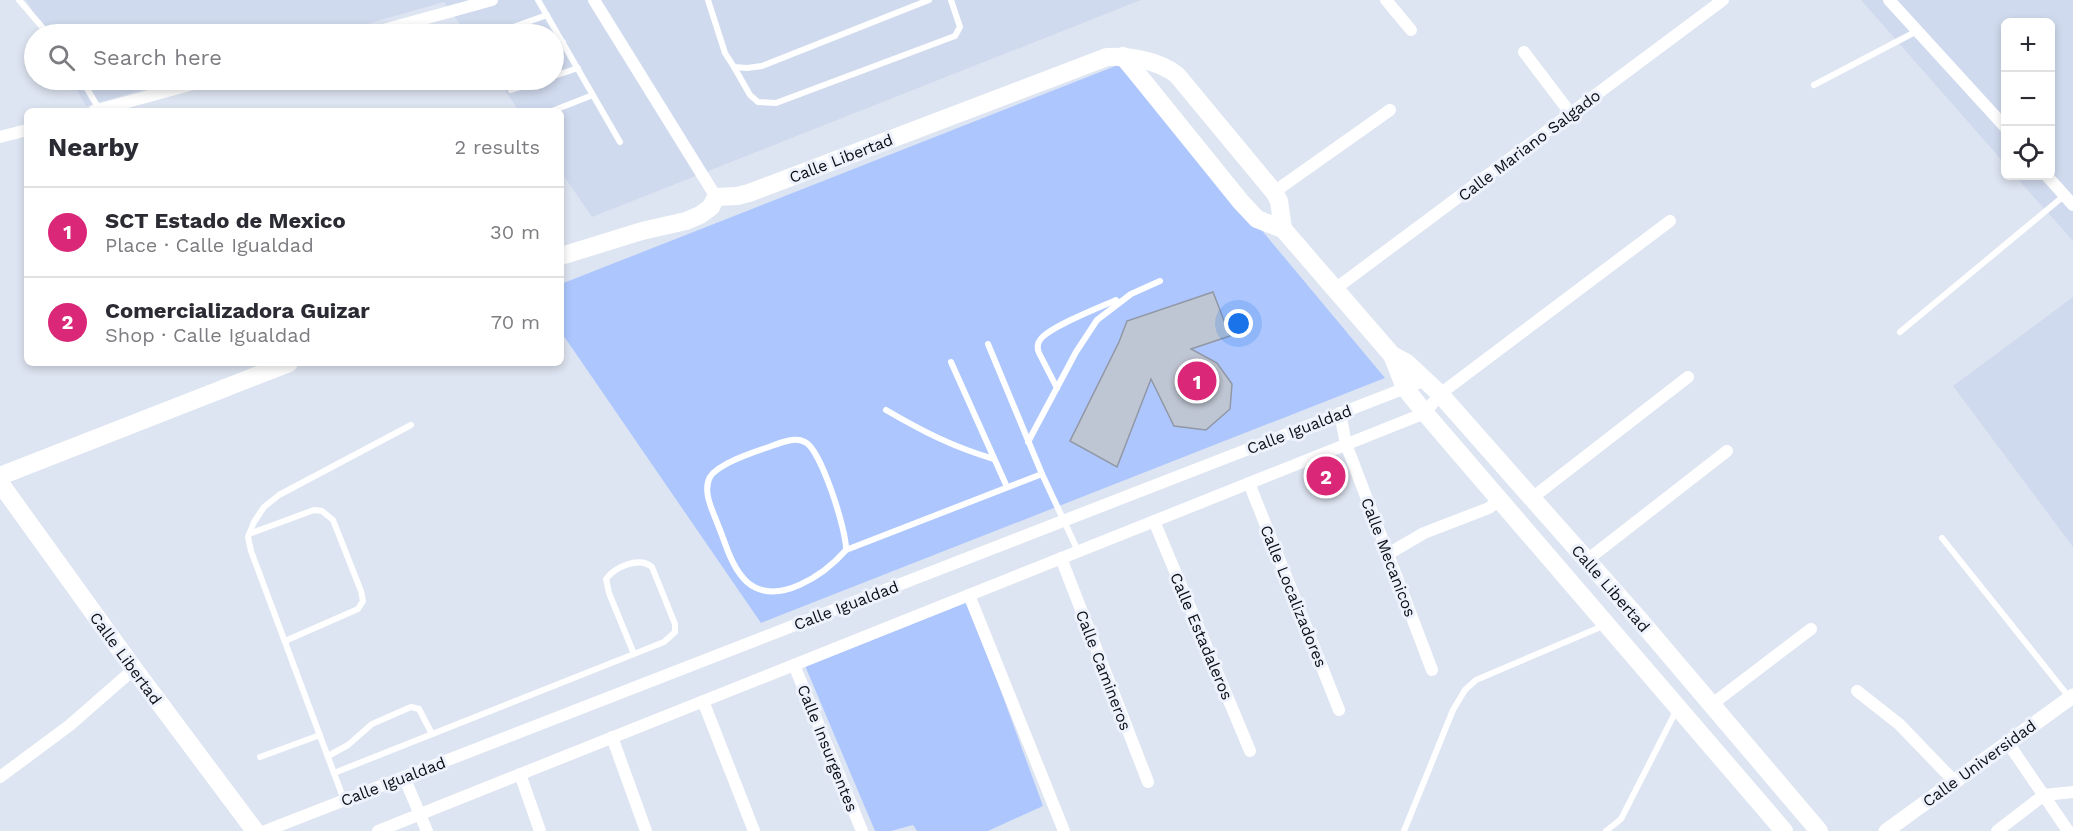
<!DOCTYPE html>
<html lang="en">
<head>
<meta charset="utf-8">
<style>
	body { margin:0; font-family:"Work Sans",sans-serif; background:#f7f7f7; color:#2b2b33 }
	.controls { position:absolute; right:18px; top:18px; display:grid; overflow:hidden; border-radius:9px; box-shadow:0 3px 9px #0003 }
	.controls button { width:54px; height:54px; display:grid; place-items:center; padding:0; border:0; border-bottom:2px solid #e1e1e2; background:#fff; color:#2b2b33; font:30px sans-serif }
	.you { position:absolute; left:1239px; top:324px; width:21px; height:21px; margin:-15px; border:4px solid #fff; border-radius:50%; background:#1a73e8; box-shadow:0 0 0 9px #1a73e833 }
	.badge { display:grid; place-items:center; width:39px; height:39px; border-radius:50%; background:#db2777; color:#fff; font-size:20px; font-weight:700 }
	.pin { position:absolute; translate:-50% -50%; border:3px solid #fff; box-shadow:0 2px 6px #0006 }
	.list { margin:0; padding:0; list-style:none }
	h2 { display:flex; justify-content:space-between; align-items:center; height:78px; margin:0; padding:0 24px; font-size:26px }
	h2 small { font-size:20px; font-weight:400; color:#7c7c81 }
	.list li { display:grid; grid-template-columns:39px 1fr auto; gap:18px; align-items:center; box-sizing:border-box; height:90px; padding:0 24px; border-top:2px solid #e1e1e2 }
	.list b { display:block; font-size:22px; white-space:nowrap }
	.list p { margin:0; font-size:20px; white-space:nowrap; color:#7c7c81 }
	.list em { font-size:20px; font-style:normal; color:#7c7c81 }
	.icon { flex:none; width:33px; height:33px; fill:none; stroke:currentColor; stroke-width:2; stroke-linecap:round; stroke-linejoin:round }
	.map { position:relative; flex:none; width:2073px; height:831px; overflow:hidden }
	.search { position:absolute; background:#fff; box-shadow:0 3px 9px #0003; left:24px; top:24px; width:540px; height:66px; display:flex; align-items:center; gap:15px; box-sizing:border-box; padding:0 21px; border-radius:33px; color:#7c7c81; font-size:22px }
	.panel { position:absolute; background:#fff; box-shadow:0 3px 9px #0003; left:24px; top:108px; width:540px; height:258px; border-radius:9px }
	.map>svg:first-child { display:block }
</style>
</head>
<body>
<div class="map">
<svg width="2073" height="831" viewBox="0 0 2073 831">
	<rect width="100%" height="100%" fill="#dee5f2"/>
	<g fill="#d0daee">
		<path d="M26,0H1141L592,217L561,172V111H519L498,80H554V34H467L444,2L332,34H46Z"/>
		<path d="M1861,0H2073V241L2015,176H2050V22H2006L2005,164Z"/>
		<path d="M71,80H177L86,106Z"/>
		<path d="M2073,297V547L1953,386Z"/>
	</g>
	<g fill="#adc7fe">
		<path d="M1118,65L1249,215L1385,378L761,623L561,332V284Z"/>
		<path d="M966,596L1043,806L988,831H917L913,825L891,831H875L803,661Z"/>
	</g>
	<path fill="#bfc6d3" stroke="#9197a4" stroke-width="1.5" d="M1213,292L1230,336L1191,349L1217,363L1232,384L1230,409L1206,430L1174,426L1151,379L1117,467L1070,441L1119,342L1127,321Z"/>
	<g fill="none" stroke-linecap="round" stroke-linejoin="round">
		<g stroke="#fff" stroke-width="6">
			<path d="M19,0L48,34"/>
			<path d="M538,0L620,142"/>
			<path d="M708,0L725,53L734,67L747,68L762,66L929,0"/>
			<path d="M494,34L547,15"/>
			<path d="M554,46L563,42"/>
			<path d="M734,67L750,95L758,102L776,103L955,36L960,27L951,0"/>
			<path d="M554,76L578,68"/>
			<path d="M82,80L99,109"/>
			<path d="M1814,85L1917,31"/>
			<path d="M511,90L543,80"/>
			<path d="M552,111L593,95"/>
			<path d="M1900,332L2065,195"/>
			<path d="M988,344L1042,474L1078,551"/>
			<path d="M951,362L1007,487"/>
			<path d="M1057,388L1039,353C1037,348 1037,344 1040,340C1048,327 1101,307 1116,300"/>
			<path d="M886,410C922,431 953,447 994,459"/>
			<path d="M1028,442L1076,352L1097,320L1131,294L1160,281"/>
			<path d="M249,534L314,510L322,511L333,520L361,591L363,601L358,609L285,641"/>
			<path d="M1942,538L2069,697"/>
			<path d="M846,550C847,532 821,449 805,442C793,436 778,444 766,448C751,453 718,464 710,477C702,492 713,511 718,525C726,544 731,567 747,582C777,608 825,574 846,550L1042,474"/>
			<path d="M328,756L348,745L372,724L411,707L419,709L432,734"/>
			<path d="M260,757L320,735"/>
			<path d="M334,773L634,654L664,642L675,632V624L652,567C639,556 615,567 606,579L609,593L634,654"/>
			<path d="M344,800L251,551L248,537L254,522L264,507L279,495L411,425"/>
			<path d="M1404,831L1453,710L1465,690L1476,680L1603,626"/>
			<path d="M1606,831L1621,819L1676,711"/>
		</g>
		<g stroke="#fff" stroke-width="12">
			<path d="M594,0L716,197"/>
			<path d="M1386,0L1411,30"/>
			<path d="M1889,0L2006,128"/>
			<path d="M369,34L492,0"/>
			<path d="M1524,52L1571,114"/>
			<path d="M94,111L208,80"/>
			<path d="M0,137L27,130"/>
			<path d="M2047,176L2073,205"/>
			<path d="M1274,192L1390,110"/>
			<path d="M1335,289L1723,0"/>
			<path d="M1340,413L1346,444L1432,670"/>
			<path d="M1249,483L1339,710"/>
			<path d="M1532,498L1688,377"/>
			<path d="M1154,521L1250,751"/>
			<path d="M1388,554L1424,533L1489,508L1501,498"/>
			<path d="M1061,558L1148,782"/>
			<path d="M1587,560L1727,451"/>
			<path d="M969,595L1064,831"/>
			<path d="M794,665L862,831"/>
			<path d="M1857,691L1899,724L1955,782"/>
			<path d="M703,701L754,831"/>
			<path d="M1711,705L1811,629"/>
			<path d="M612,737L646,831"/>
			<path d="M2008,743L2068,831"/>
			<path d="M520,774L540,831"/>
			<path d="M0,777L70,725L134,669"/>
			<path d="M404,777L427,831"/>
			<path d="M265,831L1426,380"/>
			<path d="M378,831L1425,413L1440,394L1670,221"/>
			<path d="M1997,831L2044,795L2073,792"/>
		</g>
		<path stroke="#fff" stroke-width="15" d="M1886,831L2073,696"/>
		<g stroke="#fff" stroke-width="18">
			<path d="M1123,56L1241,202L1257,219L1283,229L1392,355L1407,363L1440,394L1638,618L1819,831"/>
			<path d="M561,256L642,231L686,221L700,215L711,207L716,197L737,196L749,193L1107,57C1130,56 1158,60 1177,75L1274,192L1279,201L1283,229"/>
			<path d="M1392,355L1405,388L1425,413L1784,831"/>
			<path d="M0,476L289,363"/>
			<path d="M0,483L134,669L255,831"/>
		</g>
	</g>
	<g text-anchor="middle" stroke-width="6" stroke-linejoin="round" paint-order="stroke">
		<g font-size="16" fill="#0c0e13" stroke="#edf2fd">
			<text transform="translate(1529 145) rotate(-37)" y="6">Calle Mariano Salgado</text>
			<text transform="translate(841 158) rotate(-21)" y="6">Calle Libertad</text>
			<text transform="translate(1299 429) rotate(-21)" y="6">Calle Igualdad</text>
			<text transform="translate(1389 557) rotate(69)" y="6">Calle Mecanicos</text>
			<text transform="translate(1611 588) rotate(49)" y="6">Calle Libertad</text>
			<text transform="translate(1294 596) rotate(68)" y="6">Calle Localizadores</text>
			<text transform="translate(846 605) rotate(-21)" y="6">Calle Igualdad</text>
			<text transform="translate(1202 636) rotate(67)" y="6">Calle Estadaleros</text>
			<text transform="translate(126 658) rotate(54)" y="6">Calle Libertad</text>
			<text transform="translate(1104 670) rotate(69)" y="6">Calle Camineros</text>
			<text transform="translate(828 748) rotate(68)" y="6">Calle Insurgentes</text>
			<text transform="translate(1979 763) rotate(-36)" y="6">Calle Universidad</text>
			<text transform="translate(393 781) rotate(-21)" y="6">Calle Igualdad</text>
		</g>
	</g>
</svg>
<div class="controls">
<button>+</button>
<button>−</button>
<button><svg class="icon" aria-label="locate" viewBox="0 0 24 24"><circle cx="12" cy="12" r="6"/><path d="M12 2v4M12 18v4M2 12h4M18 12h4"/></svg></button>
</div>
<div class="you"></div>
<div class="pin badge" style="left:1197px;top:381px">1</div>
<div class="pin badge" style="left:1326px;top:476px">2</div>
<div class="search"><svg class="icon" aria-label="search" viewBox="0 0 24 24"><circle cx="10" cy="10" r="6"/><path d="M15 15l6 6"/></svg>Search here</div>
<section class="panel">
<h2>Nearby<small>2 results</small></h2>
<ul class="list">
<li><span class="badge">1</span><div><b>SCT Estado de Mexico</b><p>Place · Calle Igualdad</p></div><em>30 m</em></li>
<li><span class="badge">2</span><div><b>Comercializadora Guizar</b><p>Shop · Calle Igualdad</p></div><em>70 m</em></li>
</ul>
</section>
</div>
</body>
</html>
